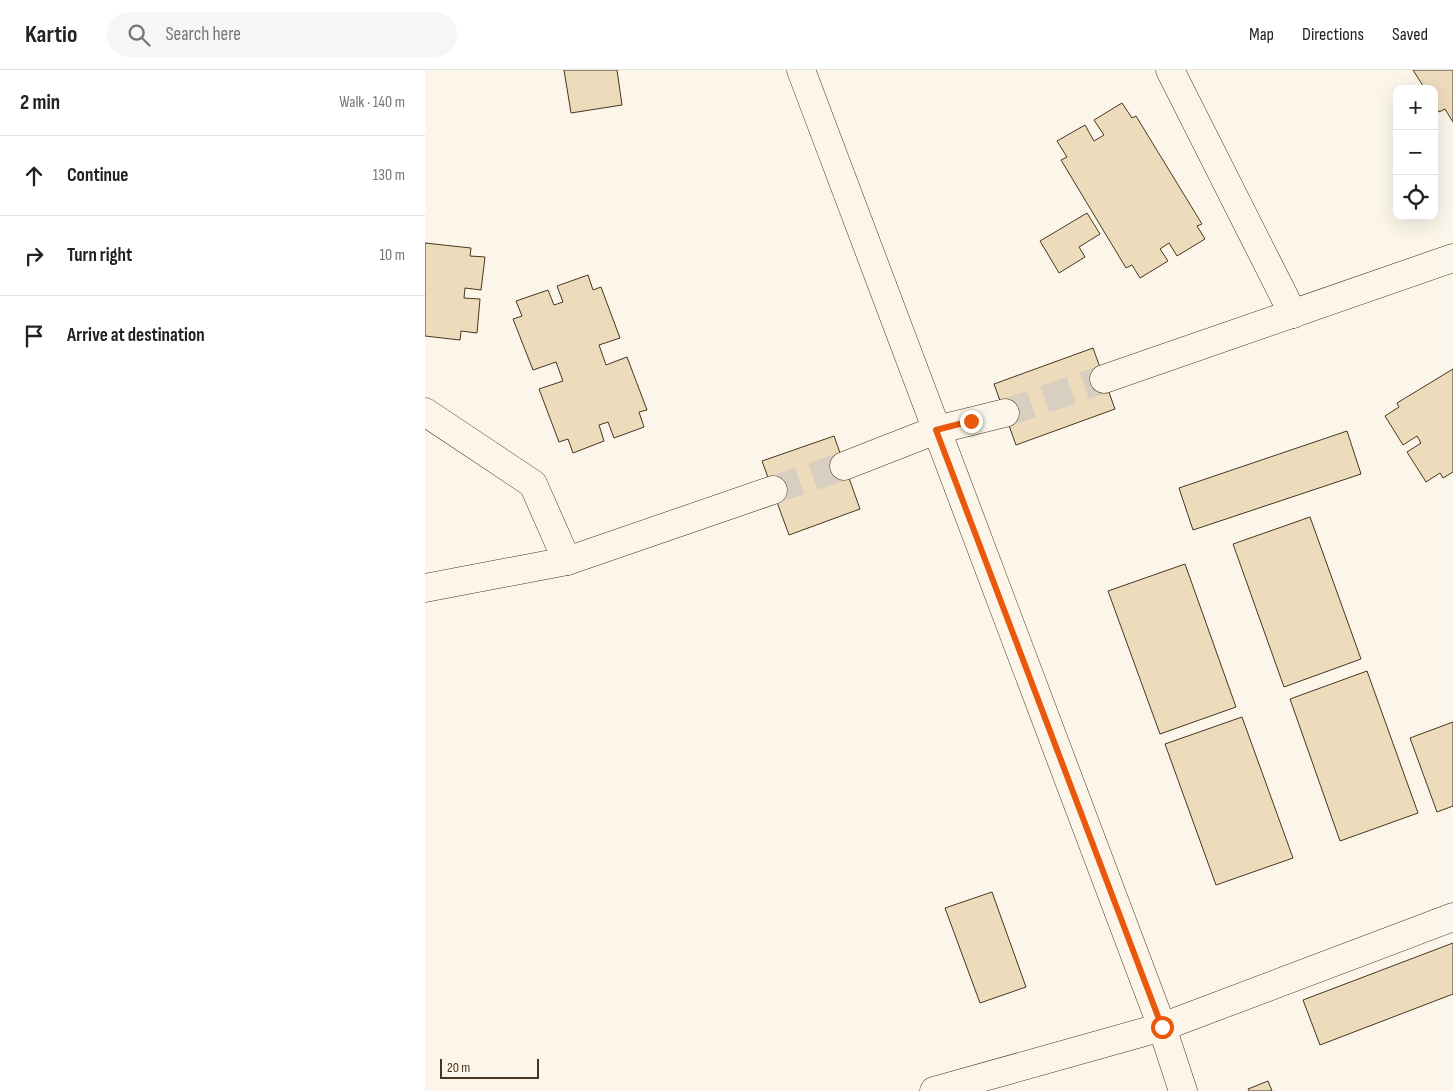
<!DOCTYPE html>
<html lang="en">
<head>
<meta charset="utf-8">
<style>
	body { margin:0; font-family:"Sofia Sans Condensed",sans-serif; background:#f6f6f6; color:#222 }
	.controls { position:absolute; right:15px; top:15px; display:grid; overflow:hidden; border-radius:10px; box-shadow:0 5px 20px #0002 }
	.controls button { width:45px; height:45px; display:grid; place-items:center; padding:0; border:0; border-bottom:1px solid #e0e0e0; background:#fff; color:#222; font:25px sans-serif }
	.scale { position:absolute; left:15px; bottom:12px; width:99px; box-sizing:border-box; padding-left:5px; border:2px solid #4a3520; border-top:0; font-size:14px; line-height:18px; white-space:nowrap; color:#4a3520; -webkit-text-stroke:4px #fbf6e9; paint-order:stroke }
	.stop { position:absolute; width:15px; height:15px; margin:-11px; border:4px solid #ea580c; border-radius:50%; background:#fff }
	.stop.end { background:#ea580c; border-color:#fff; box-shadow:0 1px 5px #0008 }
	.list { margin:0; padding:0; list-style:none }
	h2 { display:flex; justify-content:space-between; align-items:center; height:65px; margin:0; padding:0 20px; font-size:21px }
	h2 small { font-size:16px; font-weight:400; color:#767676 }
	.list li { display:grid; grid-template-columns:32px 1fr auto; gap:15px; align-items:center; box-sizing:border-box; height:80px; padding:0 20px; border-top:1px solid #e0e0e0 }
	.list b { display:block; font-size:19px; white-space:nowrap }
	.list em { font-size:16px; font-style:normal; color:#767676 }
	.icon { flex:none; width:28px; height:28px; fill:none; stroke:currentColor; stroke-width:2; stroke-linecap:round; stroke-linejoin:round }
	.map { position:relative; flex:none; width:1028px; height:1021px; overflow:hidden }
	header { display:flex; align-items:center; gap:30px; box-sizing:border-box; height:70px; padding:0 25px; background:#fff; border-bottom:1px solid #e0e0e0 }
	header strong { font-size:24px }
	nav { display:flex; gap:28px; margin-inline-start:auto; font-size:18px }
	.search { width:350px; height:45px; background:#f6f6f6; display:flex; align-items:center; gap:12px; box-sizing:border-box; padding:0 18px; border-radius:28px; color:#767676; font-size:19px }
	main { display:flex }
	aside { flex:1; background:#fff }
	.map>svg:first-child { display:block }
</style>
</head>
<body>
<header>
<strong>Kartio</strong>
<div class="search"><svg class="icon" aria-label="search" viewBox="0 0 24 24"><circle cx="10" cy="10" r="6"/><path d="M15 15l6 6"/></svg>Search here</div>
<nav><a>Map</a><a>Directions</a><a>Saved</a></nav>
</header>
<main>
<aside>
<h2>2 min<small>Walk · 140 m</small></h2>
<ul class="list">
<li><svg class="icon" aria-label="ahead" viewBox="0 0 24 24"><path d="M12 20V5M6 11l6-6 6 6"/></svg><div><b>Continue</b></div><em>130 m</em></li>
<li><svg class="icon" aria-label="right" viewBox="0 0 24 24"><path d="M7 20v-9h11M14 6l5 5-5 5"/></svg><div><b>Turn right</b></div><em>10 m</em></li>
<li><svg class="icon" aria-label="arrive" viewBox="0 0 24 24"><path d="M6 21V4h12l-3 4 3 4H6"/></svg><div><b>Arrive at destination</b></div></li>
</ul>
</aside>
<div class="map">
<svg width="1028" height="1021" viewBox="0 0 1028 1021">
	<rect width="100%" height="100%" fill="#fbf6e9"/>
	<g fill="#ecdcbc" stroke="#4a3520">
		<path d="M139,0H192L197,35L146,43Z"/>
		<path d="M988,0H1028V52L1020,39L1014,42L1009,35V19H1000Z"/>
		<path d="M697,33L707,48L711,46L777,154L772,156L780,169L752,186L744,173L735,179L743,191L715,208L707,195L701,198L636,90L642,87L632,71L660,55L669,71L679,65L669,50Z"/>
		<path d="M662,143L675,164L654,177L660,187L634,203L615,171Z"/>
		<path d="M0,173L46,178L45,186L60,187L56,220L40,218L39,228L55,229L52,263L36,261L35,270L0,266Z"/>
		<path d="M163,205L168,220L176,217L195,268L174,275L181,295L202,287L222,340L214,342L219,357L189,368L183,352L174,355L179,371L148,383L143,369L134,372L114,319L138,311L131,292L108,300L88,249L97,246L91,231L123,220L129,235L138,232L132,216Z"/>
		<path d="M668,278L690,339L591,375L569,314Z"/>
		<path d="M1028,299V402L1018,408L1015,403L1001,412L982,382L996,373L992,366L978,375L960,346L974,337L972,333Z"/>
		<path d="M922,361L936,404L768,460L754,418Z"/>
		<path d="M409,366L435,439L364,465L337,391Z"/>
		<path d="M885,447L936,589L859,617L808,474Z"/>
		<path d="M760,494L811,637L735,664L683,521Z"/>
		<path d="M942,601L993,743L915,771L865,629Z"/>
		<path d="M817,647L868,788L791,815L740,674Z"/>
		<path d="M1028,652V736L1012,742L985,668Z"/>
		<path d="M567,822L601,917L555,933L520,838Z"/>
		<path d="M1028,873V924L895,975L878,930Z"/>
		<path d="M843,1011L847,1021H824L823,1019Z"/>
	</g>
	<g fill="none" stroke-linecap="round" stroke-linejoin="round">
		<g stroke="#d8cfc1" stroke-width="28" stroke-dasharray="28 14" stroke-linecap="butt">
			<path d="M580,343L679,309"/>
			<path d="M348,420L419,396"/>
		</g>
		<defs>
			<g id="street">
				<path d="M376,0L737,957L758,1021"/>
				<path d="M745,0L868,244"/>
				<path d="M679,309L1028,188"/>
				<path d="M0,342L108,414L142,491"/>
				<path d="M419,396L511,360L580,343"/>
				<path d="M0,518L142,491L348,420"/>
				<path d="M509,1021L737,957L1028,847"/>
			</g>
		</defs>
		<use href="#street" stroke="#4a3520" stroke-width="29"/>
		<use href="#street" stroke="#fbf6e9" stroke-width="28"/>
	</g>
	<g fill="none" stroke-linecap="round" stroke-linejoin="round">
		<path stroke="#ea580c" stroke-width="6" d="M546,351L511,360L737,957"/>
	</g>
</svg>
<div class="controls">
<button>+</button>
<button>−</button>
<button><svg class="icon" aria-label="locate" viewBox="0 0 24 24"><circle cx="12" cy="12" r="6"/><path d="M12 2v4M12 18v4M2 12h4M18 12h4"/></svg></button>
</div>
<div class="scale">20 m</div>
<div class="stop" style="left:737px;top:957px"></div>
<div class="stop end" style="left:546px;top:351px"></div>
</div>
</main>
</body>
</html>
